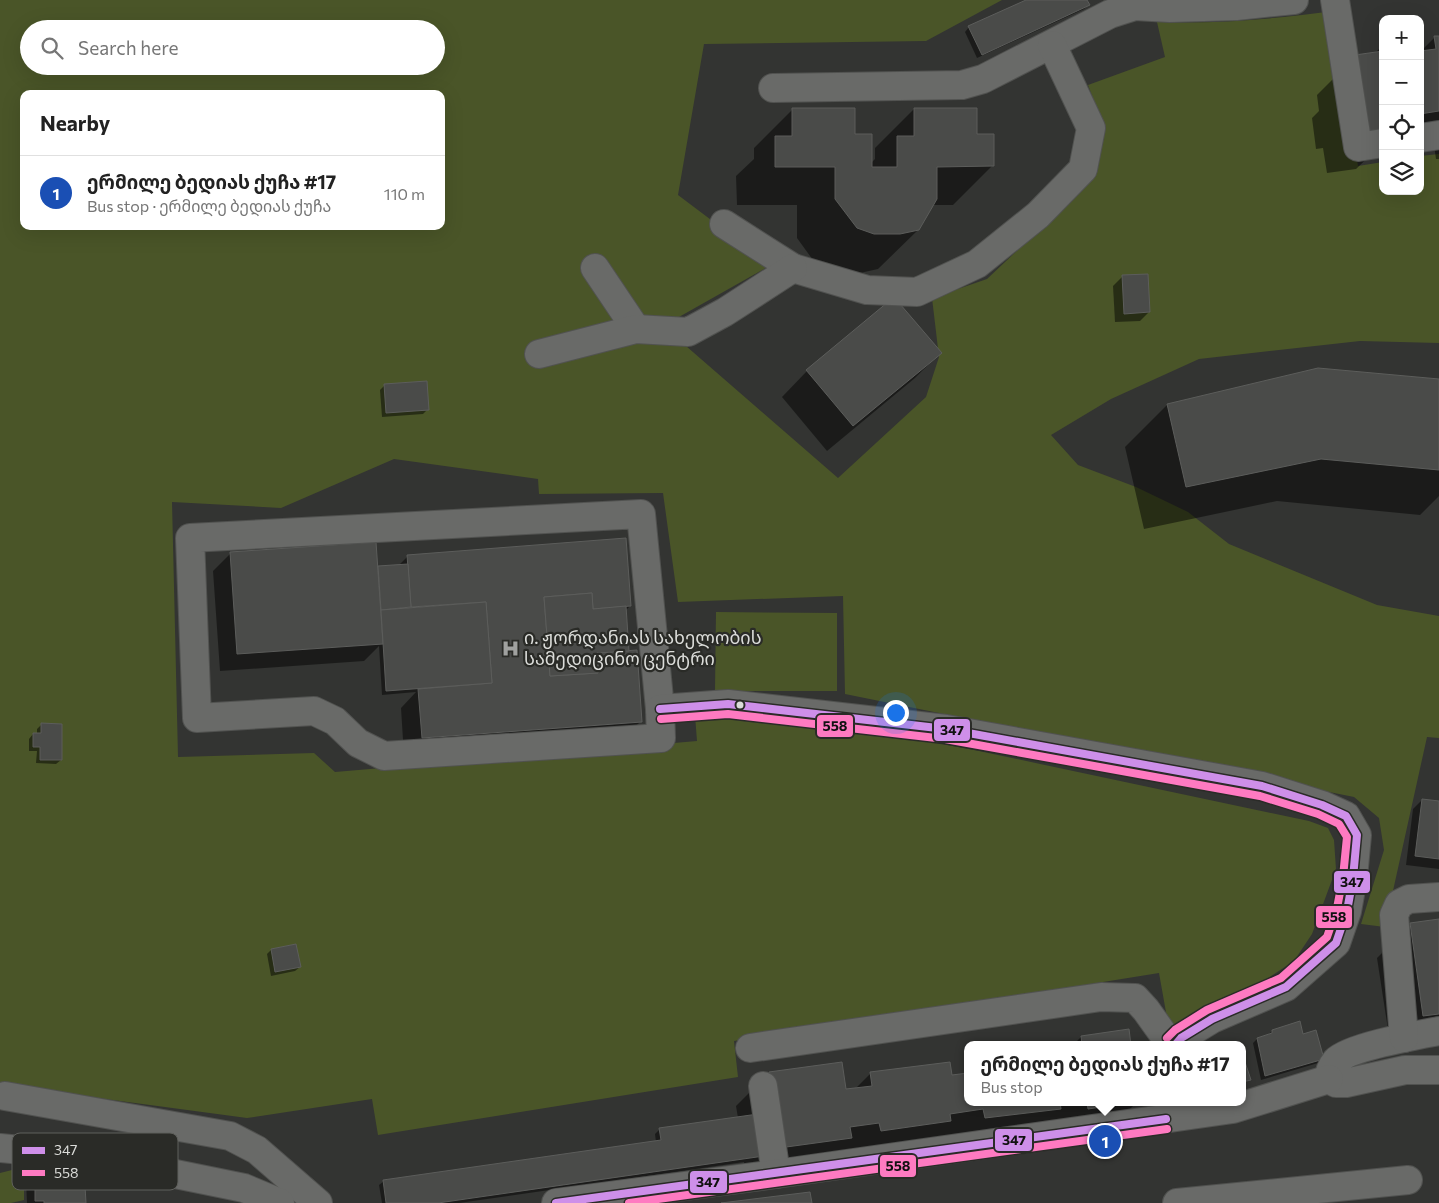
<!DOCTYPE html>
<html lang="en">
<head>
<meta charset="utf-8">
<style>
	body { margin:0; font-family:Commissioner,"Noto Sans Georgian",sans-serif; background:#f2f2f2; color:#222 }
	.controls { position:absolute; right:15px; top:15px; display:grid; overflow:hidden; border-radius:10px; box-shadow:0 5px 20px #0002 }
	.controls button { width:45px; height:45px; display:grid; place-items:center; padding:0; border:0; border-bottom:1px solid #e0e0e0; background:#fff; color:#222; font:25px sans-serif }
	.you { position:absolute; left:895px; top:712px; width:18px; height:18px; margin:-12px; border:4px solid #fff; border-radius:50%; background:#1a73e8; box-shadow:0 0 0 8px #1a73e833 }
	.badge { display:grid; place-items:center; width:32px; height:32px; border-radius:50%; background:#0f766e; color:#fff; font-size:16px; font-weight:700 }
	.pin { position:absolute; translate:-50% -50%; border:2px solid #fff; box-shadow:0 1px 5px #0006 }
	.popup { position:absolute; left:964px; top:1041px; width:282px; height:65px; box-sizing:border-box; display:grid; place-content:center; border-radius:10px; background:#fff; filter:drop-shadow(0 1px 4px #0005); font-size:16px; white-space:nowrap; color:#767676 }
	.popup b { font-size:19px; color:#222 }
	.popup::after { content:''; position:absolute; left:50%; top:100%; margin-left:-10px; border:10px solid transparent; border-top-color:#fff }
	.list { margin:0; padding:0; list-style:none }
	h2 { display:flex; justify-content:space-between; align-items:center; height:65px; margin:0; padding:0 20px; font-size:21px }
	h2 small { font-size:16px; font-weight:400; color:#767676 }
	.list li { display:grid; grid-template-columns:32px 1fr auto; gap:15px; align-items:center; box-sizing:border-box; height:75px; padding:0 20px; border-top:1px solid #e0e0e0 }
	.list b { display:block; font-size:19px; white-space:nowrap }
	.list p { margin:0; font-size:16px; white-space:nowrap; color:#767676 }
	.list em { font-size:16px; font-style:normal; color:#767676 }
	.icon { flex:none; width:28px; height:28px; fill:none; stroke:currentColor; stroke-width:2; stroke-linecap:round; stroke-linejoin:round }
	.map { position:relative; flex:none; width:1439px; height:1203px; overflow:hidden }
	.search { position:absolute; background:#fff; box-shadow:0 5px 20px #0002; left:20px; top:20px; width:425px; height:55px; display:flex; align-items:center; gap:12px; box-sizing:border-box; padding:0 18px; border-radius:28px; color:#767676; font-size:19px }
	.panel { position:absolute; background:#fff; box-shadow:0 5px 20px #0002; left:20px; top:90px; width:425px; height:140px; border-radius:10px }
	.map>svg:first-child { display:block }
</style>
</head>
<body>
<div class="map">
<svg width="1439" height="1203" viewBox="0 0 1439 1203">
	<rect width="100%" height="100%" fill="#333432"/>
	<g fill="#4a5528" fill-rule="evenodd">
		<path d="M0,0H1002L926,41L704,44L678,195L771,265L663,326L838,478L926,397L939,357L932,298L987,279L1093,179L1103,125L1088,85L1165,57L1157,22C1216,24 1275,19 1334,11L1358,166L1383,162V191H1420V156L1439,154V343L1360,341L1199,359L1111,399L1051,435L1078,465L1136,487L1188,512L1229,544L1377,605L1439,616V738L1427,737L1385,927L1361,924L1384,850L1379,818L1354,797L845,694L843,596L678,602L663,493L539,494L538,479L394,459L281,508L172,502L178,757L314,753L335,772L697,741L695,715L844,725L979,751L1309,821L1328,828L1334,840L1336,869L1312,934L1294,961L1256,986L1169,1029L1159,973L734,1041L738,1077L378,1135L372,1099L247,1118L38,1090L0,1083ZM29,29H436V66H29ZM24,94H441V226H24Z"/>
		<path d="M716,612L837,613V691H715Z"/>
		<path d="M20,1168L24,1180V1200L11,1203H0V1173Z"/>
	</g>
	<g fill="#0007">
		<path d="M1029,0H1086L1088,5L1084,9L977,58L965,32L969,27Z"/>
		<path d="M1435,37H1439V159H1436L1433,138L1420,139V52Z"/>
		<path d="M1383,45V152L1380,146L1356,169L1327,173L1323,148L1316,149L1312,118L1319,111L1317,95L1356,56L1374,54Z"/>
		<path d="M793,109L854,135L870,164L875,159V148L914,109L976,135L992,166L953,205H932L918,230L878,269L860,273H835L818,267L797,238V205H737L736,176L754,159V148Z"/>
		<path d="M1122,277L1149,312L1140,321L1115,322L1113,286Z"/>
		<path d="M894,298L940,353L915,378L827,451L782,397L807,371Z"/>
		<path d="M1439,380V496L1420,515L1277,501L1144,529L1125,447L1167,405Z"/>
		<path d="M385,385L427,410L423,414L382,417L380,390Z"/>
		<path d="M231,553L377,569L379,567L398,566L408,556L630,606L625,611L628,650L641,721L623,739L404,756L401,708L416,692L382,695L379,646L364,661L220,671L213,571Z"/>
		<path d="M42,724L61,760L56,764L36,763L37,751H29V739L33,734H37V729Z"/>
		<path d="M1422,800L1439,802V869L1406,865L1413,809Z"/>
		<path d="M1439,920V1040L1391,1049L1377,958L1410,925Z"/>
		<path d="M271,950L300,967L295,971L271,976L267,954Z"/>
		<path d="M1272,1031L1302,1035L1322,1058L1318,1063L1261,1080L1253,1043L1257,1039L1268,1035Z"/>
		<path d="M1081,1037L1130,1045H1073Z"/>
		<path d="M968,1070V1102H1137L1104,1135L746,1180L744,1162L459,1203H382L379,1185L384,1181L656,1142L655,1134L659,1130L738,1118L736,1106L769,1073L845,1091L855,1089L871,1073L951,1077L962,1075Z"/>
		<path d="M36,1171L84,1203H27L26,1180Z"/>
	</g>
	<g fill="#4a4b49" stroke="#5c5d5b">
		<path d="M1026,0H1087L1090,5L982,55L968,26Z"/>
		<path d="M1434,36H1439V111L1420,114V51L1436,49Z"/>
		<path d="M1383,51V133L1365,135L1355,55Z"/>
		<path d="M792,108H855V134H872V167H897V136H914V108H977V134H994V166L937,167V199L919,230L900,234H874L857,228L835,199V167H775V136H792Z"/>
		<path d="M1148,274L1150,312L1124,314L1122,275Z"/>
		<path d="M894,297L942,353L853,426L806,370Z"/>
		<path d="M1318,368L1439,379V470L1321,459L1186,487L1167,404Z"/>
		<path d="M427,381L429,410L386,413L384,384Z"/>
		<path d="M626,538L631,606L593,609L592,593L544,597L550,676L598,673L597,653L637,650L642,722L422,738L418,689L492,683L486,602L411,607L407,555Z"/>
		<path d="M376,542L383,644L237,654L230,552Z"/>
		<path d="M408,564L411,607L381,610L378,566Z"/>
		<path d="M592,593L593,609L626,606L629,651L597,653L598,673L550,676L544,597Z"/>
		<path d="M486,602L492,683L386,691L381,610Z"/>
		<path d="M41,723L62,724V760H40V747H33V733H41Z"/>
		<path d="M1422,799L1439,801V859L1415,856Z"/>
		<path d="M1439,919V1014L1423,1016L1410,923Z"/>
		<path d="M296,944L301,967L275,972L271,949Z"/>
		<path d="M1300,1021L1303,1034L1316,1030L1324,1059L1265,1076L1257,1038L1272,1033V1030Z"/>
		<path d="M1129,1029L1131,1045H1082L1081,1036Z"/>
		<path d="M1242,1053L1251,1080L1242,1082Z"/>
		<path d="M842,1062L846,1089L872,1086L870,1072L950,1062L952,1075L968,1073V1102H1060L1061,1109L985,1118L983,1109L950,1114L951,1121L881,1131L879,1123L850,1127L852,1138L779,1148L769,1072Z"/>
		<path d="M1087,1102H1136L1088,1109Z"/>
		<path d="M758,1114L764,1156L438,1203H386L383,1180L661,1140L659,1128Z"/>
		<path d="M84,1169L86,1203H44V1201H35V1170Z"/>
		<path d="M810,1192L812,1203H721Z"/>
	</g>
	<g fill="none" stroke-linecap="round" stroke-linejoin="round">
		<defs>
			<g id="minor">
				<path d="M1335,0L1358,147L1383,143"/>
				<path d="M773,88L962,85L983,79L1110,14L1135,6L1170,8L1236,6L1294,0"/>
				<path d="M1420,138L1439,135"/>
				<path d="M724,224L793,268L867,290L917,292L977,264L1038,215L1083,169L1091,128L1052,45"/>
				<path d="M595,268L636,329"/>
				<path d="M539,354L636,329L688,332L725,312L793,268"/>
				<path d="M641,514L660,709L661,738L384,756L358,743L335,721L314,711L197,718L190,538Z"/>
				<path d="M660,709L728,704L946,729L1262,786L1322,805L1346,816L1357,835L1353,878L1347,911L1336,943L1286,987L1212,1019L1181,1038L1175,1045"/>
				<path d="M1439,1031C1418,1035 1349,1047 1336,1061C1331,1067 1329,1072 1329,1079L1336,1083H1346L1405,1070H1439"/>
				<path d="M1404,1038L1394,915L1399,904L1409,899L1439,897"/>
				<path d="M750,1048L1101,997L1135,998L1146,1010L1171,1045"/>
				<path d="M763,1086L776,1174"/>
				<path d="M5,1096L230,1136L257,1150L318,1203"/>
				<path d="M0,1148L92,1157L244,1188L280,1203"/>
				<path d="M556,1203L776,1174L1233,1109L1329,1079"/>
				<path d="M1177,1203L1408,1180"/>
			</g>
		</defs>
		<use href="#minor" stroke="#515250" stroke-width="30"/>
		<use href="#minor" stroke="#696a68" stroke-width="28"/>
		<defs>
			<g id="bus-1">
				<path d="M660,709L728,704L946,729L1262,786L1322,805L1346,816L1357,835L1353,878L1347,911L1336,943L1286,987L1212,1019L1181,1038L1175,1045"/>
				<path d="M556,1203L1166,1119"/>
			</g>
			<g id="bus-2">
				<path d="M661,719L728,714L945,739L1260,796L1318,814L1339,824L1347,837L1343,877L1337,908L1327,937L1281,978L1207,1010L1175,1030L1167,1038"/>
				<path d="M629,1203L1167,1129"/>
			</g>
		</defs>
		<use href="#bus-1" stroke="#2a2b27" stroke-width="11"/>
		<use href="#bus-2" stroke="#2a2b27" stroke-width="11"/>
		<use href="#bus-1" stroke="#ce8fe9" stroke-width="8"/>
		<use href="#bus-2" stroke="#fe7ac1" stroke-width="8"/>
	</g>
	<defs>
		<symbol id="hospital-bare" viewBox="-9 -9 18 18"><path d="M-5-5h3v3.5h4V-5h3V5h-3V1.5h-4V5h-3Z" fill="#a0a19f" stroke="#2a2b27" stroke-width="2.5" paint-order="stroke"/></symbol>
	</defs>
	<g fill-rule="evenodd">
		<use href="#hospital-bare" x="498" y="636" width="25" height="25"/>
	</g>
	<circle fill="#dbdcd9" stroke="#2a2b27" stroke-width="2" cx="740" cy="705" r="4.5"/>
	<g text-anchor="middle" stroke-width="4.5" stroke-linejoin="round" paint-order="stroke">
		<g font-size="18" fill="#dbdcd9" stroke="#2a2b27" text-anchor="start">
			<text x="524" y="644">ი. ჟორდანიას სახელობის<tspan x="524" dy="21">სამედიცინო ცენტრი</tspan></text>
		</g>
	</g>
	<rect x="12" y="1133" width="166" height="57" rx="8" fill="#2a2b27" stroke="#5f605c" stroke-width="1"/>
	<rect x="22" y="1147" width="23" height="7" fill="#ce8fe9"/>
	<rect x="22" y="1170" width="23" height="6" fill="#fe7ac1"/>
	<g font-size="14" fill="#dbdcd9">
		<text x="54" y="1155">347</text>
		<text x="54" y="1178">558</text>
	</g>
	<g stroke="#2a2b27" stroke-width="2">
		<rect x="816" y="714" width="38" height="24" rx="5" fill="#fe7ac1"/>
		<rect x="933" y="718" width="38" height="24" rx="5" fill="#ce8fe9"/>
		<rect x="1333" y="870" width="38" height="24" rx="5" fill="#ce8fe9"/>
		<rect x="1315" y="905" width="38" height="24" rx="5" fill="#fe7ac1"/>
		<rect x="994" y="1128" width="39" height="24" rx="5" fill="#ce8fe9"/>
		<rect x="879" y="1154" width="38" height="24" rx="5" fill="#fe7ac1"/>
		<rect x="689" y="1170" width="39" height="24" rx="5" fill="#ce8fe9"/>
	</g>
	<g font-size="14" text-anchor="middle" font-weight="bold" fill="#111">
		<text x="835" y="731">558</text>
		<text x="952" y="735">347</text>
		<text x="1352" y="887">347</text>
		<text x="1334" y="922">558</text>
		<text x="1014" y="1145">347</text>
		<text x="898" y="1171">558</text>
		<text x="708" y="1187">347</text>
	</g>
</svg>
<div class="controls">
<button>+</button>
<button>−</button>
<button><svg class="icon" aria-label="locate" viewBox="0 0 24 24"><circle cx="12" cy="12" r="6"/><path d="M12 2v4M12 18v4M2 12h4M18 12h4"/></svg></button>
<button><svg class="icon" aria-label="layers" viewBox="0 0 24 24"><path d="M12 4l9 5-9 5-9-5zM3 14l9 5 9-5"/></svg></button>
</div>
<div class="you"></div>
<div class="pin badge" style="left:1105px;top:1141px;background:#1a4fb4">1</div>
<div class="popup"><b>ერმილე ბედიას ქუჩა #17</b>Bus stop</div>
<div class="search"><svg class="icon" aria-label="search" viewBox="0 0 24 24"><circle cx="10" cy="10" r="6"/><path d="M15 15l6 6"/></svg>Search here</div>
<section class="panel">
<h2>Nearby<small></small></h2>
<ul class="list">
<li><span class="badge" style="background:#1a4fb4">1</span><div><b>ერმილე ბედიას ქუჩა #17</b><p>Bus stop · ერმილე ბედიას ქუჩა</p></div><em>110 m</em></li>
</ul>
</section>
</div>
</body>
</html>
